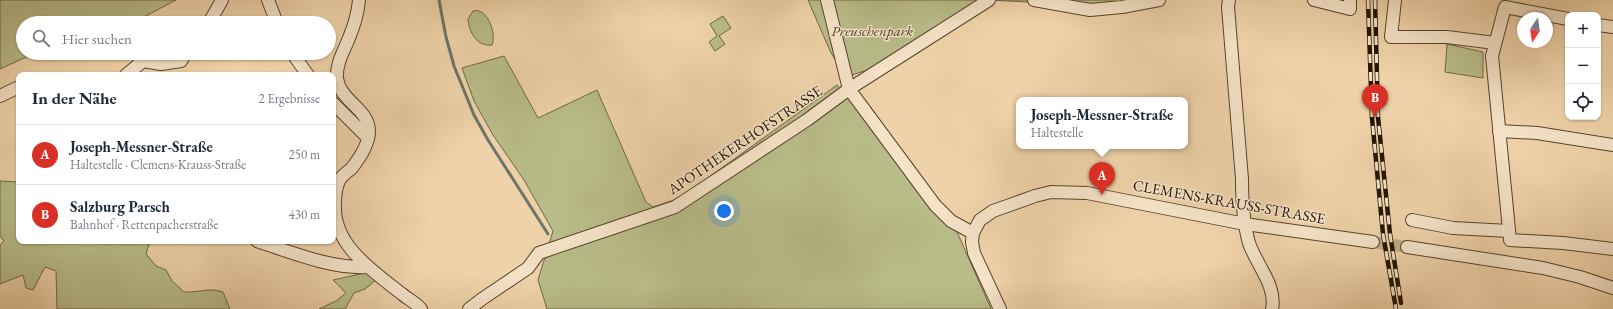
<!DOCTYPE html>
<html lang="de">
<head>
<meta charset="utf-8">
<style>
	body { margin:0; font-family:"EB Garamond",serif; background:#f6f6f7; color:#1f2937 }
	.controls { position:absolute; right:12px; top:12px; display:grid; overflow:hidden; border-radius:8px; box-shadow:0 1px 3px #0004 }
	.controls button { width:36px; height:36px; display:grid; place-items:center; padding:0; border:0; border-bottom:1px solid #e0e1e3; background:#fff; color:#1f2937; font:20px sans-serif }
	.compass { position:absolute; left:1517px; top:12px; width:36px; height:36px; border-radius:50%; background:#fff; box-shadow:0 1px 3px #0004; rotate:193deg }
	.you { position:absolute; left:724px; top:211px; width:14px; height:14px; margin:-10px; border:3px solid #fff; border-radius:50%; background:#1a73e8; box-shadow:0 0 0 6px #1a73e833 }
	.badge { display:grid; place-items:center; width:26px; height:26px; border-radius:50%; background:#d93025; color:#fff; font-size:13px; font-weight:700 }
	.pin { position:absolute; translate:-50% -33px; filter:drop-shadow(0 1px 2px #0008) }
	.pin::after { content:''; position:absolute; top:21px; width:14px; height:12px; background:inherit; clip-path:polygon(0 0,100% 0,50% 100%) }
	.popup { position:absolute; left:1016px; top:97px; width:172px; height:52px; box-sizing:border-box; display:grid; place-content:center; border-radius:8px; background:#fff; filter:drop-shadow(0 1px 3px #0005); font-size:13px; white-space:nowrap; color:#747a83 }
	.popup b { font-size:15px; color:#1f2937 }
	.popup::after { content:''; position:absolute; left:50%; top:100%; margin-left:-8px; border:8px solid transparent; border-top-color:#fff }
	.list { margin:0; padding:0; list-style:none }
	h2 { display:flex; justify-content:space-between; align-items:center; height:52px; margin:0; padding:0 16px; font-size:17px }
	h2 small { font-size:13px; font-weight:400; color:#747a83 }
	.list li { display:grid; grid-template-columns:26px 1fr auto; gap:12px; align-items:center; box-sizing:border-box; height:60px; padding:0 16px; border-top:1px solid #e0e1e3 }
	.list b { display:block; font-size:15px; white-space:nowrap }
	.list p { margin:0; font-size:13px; white-space:nowrap; color:#747a83 }
	.list em { font-size:13px; font-style:normal; color:#747a83 }
	.icon { flex:none; width:22px; height:22px; fill:none; stroke:currentColor; stroke-width:2; stroke-linecap:round; stroke-linejoin:round }
	.map { position:relative; flex:none; width:1613px; height:309px; overflow:hidden }
	.search { position:absolute; background:#fff; box-shadow:0 1px 3px #0004; left:16px; top:16px; width:320px; height:44px; display:flex; align-items:center; gap:10px; box-sizing:border-box; padding:0 14px; border-radius:22px; color:#747a83; font-size:15px }
	.panel { position:absolute; background:#fff; box-shadow:0 1px 3px #0004; left:16px; top:72px; width:320px; height:172px; border-radius:8px }
	.map>svg:first-child { display:block }
</style>
</head>
<body>
<div class="map">
<svg width="1613" height="309" viewBox="0 0 1613 309">
	<rect width="100%" height="100%" fill="#efd2a9"/>
	<filter id="stains"><feTurbulence type="fractalNoise" baseFrequency=".005" numOctaves="4"/><feColorMatrix values="0 0 0 0 .2 0 0 0 0 .09 0 0 0 0 .02 0 0 0 .5 -.17"/></filter>
	<radialGradient id="worn" r=".72"><stop offset=".6" stop-color="#630" stop-opacity="0"/><stop offset="1" stop-color="#630" stop-opacity=".3"/></radialGradient>
	<g fill="#b8bc89" stroke="#6e6846">
		<path d="M0,0H176L142,18L127,23H23V53H35L0,69Z"/>
		<path d="M808,0H1144L1122,7L989,0L906,45L870,69L846,77L831,53Z"/>
		<path d="M473,11C475,11 477,10 479,11C490,15 496,35 492,45C477,47 469,32 468,19Z"/>
		<path d="M723,16L731,28L719,36L725,44L715,51L709,42L717,36L710,24Z"/>
		<path d="M1447,44L1483,52V78L1445,72Z"/>
		<path d="M504,56L538,118L597,90L646,202L653,207L680,198L837,85L943,206L958,234L991,309H547L538,280L553,231L524,180L493,135L474,101L462,68Z"/>
		<path d="M0,181L19,182V241H150L146,254L156,266L166,270L172,281L184,292C199,293 208,287 223,292L230,309H57L56,271L45,267L33,290L26,288L23,275L0,284V245L4,241L0,236Z"/>
		<path d="M369,272L376,280L365,289L354,293L345,309H319L336,301L346,293L333,280Z"/>
	</g>
	<g fill="none" stroke-linecap="round" stroke-linejoin="round">
		<path stroke="#6b756b" stroke-width="3" d="M439,0L446,37L454,66L474,115L488,140L548,234"/>
		<path stroke="#c6ac88" stroke-width="12" stroke-dasharray="12 6" stroke-linecap="butt" d="M1373,242L1407,247"/>
		<defs>
			<g id="minor">
				<path d="M268,0L277,23"/>
				<path d="M359,0C358,13 354,26 349,38C344,51 336,63 337,78C339,100 369,109 369,131C369,144 359,159 351,169C347,172 343,175 340,179C336,186 335,196 335,203C332,245 373,271 402,294C408,299 416,303 421,309"/>
				<path d="M827,0L849,89L935,205L951,221L973,233"/>
				<path d="M1034,0L1090,10L1122,7L1159,0"/>
				<path d="M1229,0L1228,7L1242,179C1242,201 1243,222 1249,243C1256,264 1277,286 1272,309"/>
				<path d="M1314,0L1350,9V0"/>
				<path d="M1395,0L1391,37H1447L1495,43"/>
				<path d="M1568,19L1505,7L1492,56L1510,240L1563,243L1613,249"/>
				<path d="M209,23L222,0"/>
				<path d="M1598,25L1613,27"/>
				<path d="M292,53L308,75"/>
				<path d="M126,75L143,61L161,64L181,61L186,53"/>
				<path d="M0,96L19,87"/>
				<path d="M333,103L368,138"/>
				<path d="M1499,131L1537,133L1613,145"/>
				<path d="M1412,220L1453,228L1509,231"/>
				<path d="M257,241C290,252 332,269 367,267"/>
				<path d="M1407,247L1543,268L1580,277L1613,288"/>
				<path d="M469,309L482,299L528,268L539,253L675,207L807,120L849,89L989,0"/>
				<path d="M1000,309L974,253L972,242L973,233L980,220L993,211L1035,196L1051,192L1087,193L1245,224L1373,242"/>
			</g>
		</defs>
		<use href="#minor" stroke="#56442d" stroke-width="14"/>
		<use href="#minor" stroke="#f5e2c7" stroke-width="12"/>
		<defs>
			<g id="rail">
				<path d="M1368,0L1372,118L1383,234L1396,309"/>
				<path d="M1375,0L1378,117L1390,234L1401,303"/>
			</g>
		</defs>
		<use href="#rail" stroke="#231404" stroke-width="4.5"/>
		<use href="#rail" stroke="#f5e2c7" stroke-width="3" stroke-dasharray="9" stroke-linecap="butt"/>
	</g>
	<g text-anchor="middle" stroke-width="3" stroke-linejoin="round" paint-order="stroke">
		<g font-size="15" font-style="italic" fill="#50462c" stroke="#f5e2c7">
			<text x="872" y="36">Preuschenpark</text>
		</g>
		<g font-size="15" fill="#231404" stroke="#f5e2c7">
			<text transform="translate(745 140) rotate(-34)" y="5">APOTHEKERHOFSTRASSE</text>
			<text transform="translate(1229 202) rotate(10)" y="5">CLEMENS-KRAUSS-STRASSE</text>
		</g>
	</g>
	<rect width="100%" height="100%" filter="url(#stains)"/>
	<rect width="100%" height="100%" fill="url(#worn)"/>
</svg>
<div class="controls">
<button>+</button>
<button>−</button>
<button><svg class="icon" aria-label="locate" viewBox="0 0 24 24"><circle cx="12" cy="12" r="6"/><path d="M12 2v4M12 18v4M2 12h4M18 12h4"/></svg></button>
</div>
<svg class="compass" viewBox="-18 -18 36 36"><path d="M0-13l5 13h-10z" fill="#e53935"/><path d="M0 13l5-13h-10z" fill="#747a83"/></svg>
<div class="you"></div>
<div class="pin badge" style="left:1102px;top:195px">A</div>
<div class="popup"><b>Joseph-Messner-Straße</b>Haltestelle</div>
<div class="pin badge" style="left:1375px;top:117px">B</div>
<div class="search"><svg class="icon" aria-label="search" viewBox="0 0 24 24"><circle cx="10" cy="10" r="6"/><path d="M15 15l6 6"/></svg>Hier suchen</div>
<section class="panel">
<h2>In der Nähe<small>2 Ergebnisse</small></h2>
<ul class="list">
<li><span class="badge">A</span><div><b>Joseph-Messner-Straße</b><p>Haltestelle · Clemens-Krauss-Straße</p></div><em>250 m</em></li>
<li><span class="badge">B</span><div><b>Salzburg Parsch</b><p>Bahnhof · Rettenpacherstraße</p></div><em>430 m</em></li>
</ul>
</section>
</div>
</body>
</html>
